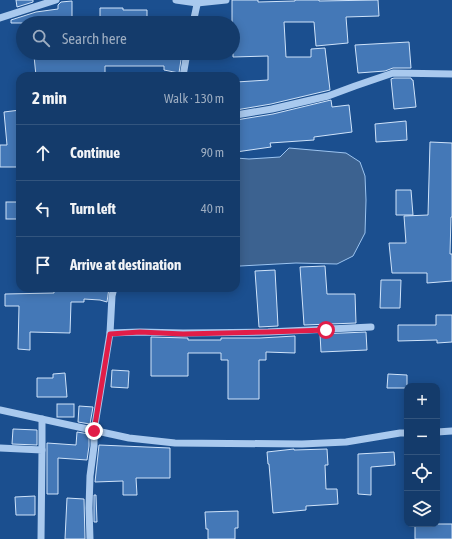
<!DOCTYPE html>
<html lang="en">
<head>
<meta charset="utf-8">
<style>
	body { margin:0; font-family:"Asap Condensed",sans-serif; background:#1d4271; color:#f1f3f6 }
	.controls { position:absolute; right:12px; bottom:12px; display:grid; overflow:hidden; border-radius:8px; box-shadow:0 2px 10px #0003 }
	.controls button { width:36px; height:36px; display:grid; place-items:center; padding:0; border:0; border-bottom:1px solid #33557e; background:#143b6b; color:#f1f3f6; font:20px sans-serif }
	.stop { position:absolute; width:12px; height:12px; margin:-9px; border:3px solid #e11d48; border-radius:50%; background:#fff }
	.stop.end { background:#e11d48; border-color:#fff; box-shadow:0 1px 4px #0008 }
	.list { margin:0; padding:0; list-style:none }
	h2 { display:flex; justify-content:space-between; align-items:center; height:52px; margin:0; padding:0 16px; font-size:17px }
	h2 small { font-size:13px; font-weight:400; color:#9dadc1 }
	.list li { display:grid; grid-template-columns:26px 1fr auto; gap:12px; align-items:center; box-sizing:border-box; height:56px; padding:0 16px; border-top:1px solid #33557e }
	.list b { display:block; font-size:15px; white-space:nowrap }
	.list em { font-size:13px; font-style:normal; color:#9dadc1 }
	.icon { flex:none; width:22px; height:22px; fill:none; stroke:currentColor; stroke-width:2; stroke-linecap:round; stroke-linejoin:round }
	.map { position:relative; flex:none; width:452px; height:539px; overflow:hidden }
	.search { position:absolute; background:#143b6b; box-shadow:0 2px 10px #0003; left:16px; top:16px; width:224px; height:44px; display:flex; align-items:center; gap:10px; box-sizing:border-box; padding:0 14px; border-radius:22px; color:#9dadc1; font-size:15px }
	.panel { position:absolute; background:#143b6b; box-shadow:0 2px 10px #0003; left:16px; top:72px; width:224px; height:220px; border-radius:12px }
	.map>svg:first-child { display:block }
</style>
</head>
<body>
<div class="map">
<svg width="452" height="539" viewBox="0 0 452 539">
	<rect width="100%" height="100%" fill="#1b4f8f"/>
	<path fill="#3c6290" stroke="#9cc4f0" d="M289,148L346,153L360,162L365,176L366,200L365,233L353,256L337,264L296,263L240,266L236,265V158L249,159L280,157Z"/>
	<g fill="#4478b7" stroke="#cfe3fa">
		<path d="M16,0H33V2L17,7Z"/>
		<path d="M232,0H258V2L295,1V0H319V1L378,0L379,16L346,17L348,43L316,46L314,22H284L286,57H311V49L325,48L330,90L271,104L236,110V82L268,80V56L233,57V23H232Z"/>
		<path d="M72,1V21L50,22V23H11V20L36,12L58,9V5L61,2Z"/>
		<path d="M100,8H123V10H147V23H100Z"/>
		<path d="M409,42L411,68H393L385,71L358,73L355,45Z"/>
		<path d="M68,53H182L179,73L164,70V66H105V76H64V74L36,76L34,56Z"/>
		<path d="M394,78H411L412,80H413L416,107L394,109L391,79Z"/>
		<path d="M331,100L332,107L349,105L352,132L314,137V140L270,143L271,147L236,152V120L273,114Z"/>
		<path d="M20,110V131L18,132V167H0V145H7L4,112Z"/>
		<path d="M406,121L407,140L376,142L375,124Z"/>
		<path d="M430,142L452,143V217H451L450,254H452V281L427,283V273H392L389,243H406L404,216L428,215Z"/>
		<path d="M396,190H411L413,215H396Z"/>
		<rect x="6" y="202" width="14" height="17"/>
		<path d="M325,266L327,294H355L356,323L304,325L300,267Z"/>
		<path d="M275,270L278,326L259,327L255,271Z"/>
		<path d="M381,280H401L400,308H380Z"/>
		<path d="M54,288H109L107,302L100,300L84,299V302H71L70,333L30,332V350L18,349L19,306H5V294L54,293Z"/>
		<path d="M436,315H452V342L437,343V340L398,341V325H436Z"/>
		<path d="M366,332L367,350L321,352L320,334Z"/>
		<path d="M295,336V353L266,352V360H259V399H228V360H221V353H188V376H151V337L188,338V340H221V338H260Z"/>
		<path d="M112,370L129,371L128,388L111,387Z"/>
		<path d="M65,373L67,397H37V378H53V374Z"/>
		<path d="M388,374L407,375V388H387Z"/>
		<rect x="57" y="404" width="17" height="13"/>
		<path d="M79,406L93,407L90,424L78,422Z"/>
		<path d="M13,429L37,430V445L12,444Z"/>
		<path d="M77,432L89,434V446L87,460L58,458V494H47V443L76,445Z"/>
		<path d="M99,445L170,448V478H136L137,495H123V481L95,482Z"/>
		<path d="M294,449V450L327,449L328,465H325L326,489H337L338,504L306,506V510L273,513L269,464H268L267,452Z"/>
		<path d="M394,452L395,465L371,467V495L358,494V454Z"/>
		<path d="M94,495H96L97,522H94Z"/>
		<path d="M35,496V515H16L15,497Z"/>
		<path d="M67,498L84,499L85,539H65Z"/>
		<path d="M238,511V528H235V539H208V529H206L205,512Z"/>
		<rect x="415" y="524" width="37" height="15"/>
	</g>
	<g fill="none" stroke-linecap="round" stroke-linejoin="round">
		<g stroke="#a9c9ee" stroke-width="7">
			<path d="M176,0L197,3L226,0"/>
			<path d="M0,18L56,0"/>
			<path d="M193,23L198,0"/>
			<path d="M183,76L187,53"/>
			<path d="M236,115L272,109L328,96L355,86L393,73L452,74"/>
			<path d="M110,333L140,332L183,333L268,332L371,327"/>
			<path d="M0,410L129,438L175,443L302,444L346,442L400,433H407"/>
			<path d="M437,432L452,431"/>
			<path d="M0,448L42,450L41,539"/>
			<path d="M42,450V419"/>
			<path d="M90,539L89,508L90,476L94,446V431L110,333L112,296L114,288"/>
		</g>
	</g>
	<g fill="none" stroke-linecap="round" stroke-linejoin="round">
		<path stroke="#e11d48" stroke-width="5" d="M94,431L110,334L140,332L183,334L268,332L326,330"/>
	</g>
</svg>
<div class="controls">
<button>+</button>
<button>−</button>
<button><svg class="icon" aria-label="locate" viewBox="0 0 24 24"><circle cx="12" cy="12" r="6"/><path d="M12 2v4M12 18v4M2 12h4M18 12h4"/></svg></button>
<button><svg class="icon" aria-label="layers" viewBox="0 0 24 24"><path d="M12 4l9 5-9 5-9-5zM3 14l9 5 9-5"/></svg></button>
</div>
<div class="stop" style="left:326px;top:330px"></div>
<div class="stop end" style="left:94px;top:431px"></div>
<div class="search"><svg class="icon" aria-label="search" viewBox="0 0 24 24"><circle cx="10" cy="10" r="6"/><path d="M15 15l6 6"/></svg>Search here</div>
<section class="panel">
<h2>2 min<small>Walk · 130 m</small></h2>
<ul class="list">
<li><svg class="icon" aria-label="ahead" viewBox="0 0 24 24"><path d="M12 20V5M6 11l6-6 6 6"/></svg><div><b>Continue</b></div><em>90 m</em></li>
<li><svg class="icon" aria-label="left" viewBox="0 0 24 24"><path d="M17 20v-9H6M10 6l-5 5 5 5"/></svg><div><b>Turn left</b></div><em>40 m</em></li>
<li><svg class="icon" aria-label="arrive" viewBox="0 0 24 24"><path d="M6 21V4h12l-3 4 3 4H6"/></svg><div><b>Arrive at destination</b></div></li>
</ul>
</section>
</div>
</body>
</html>
